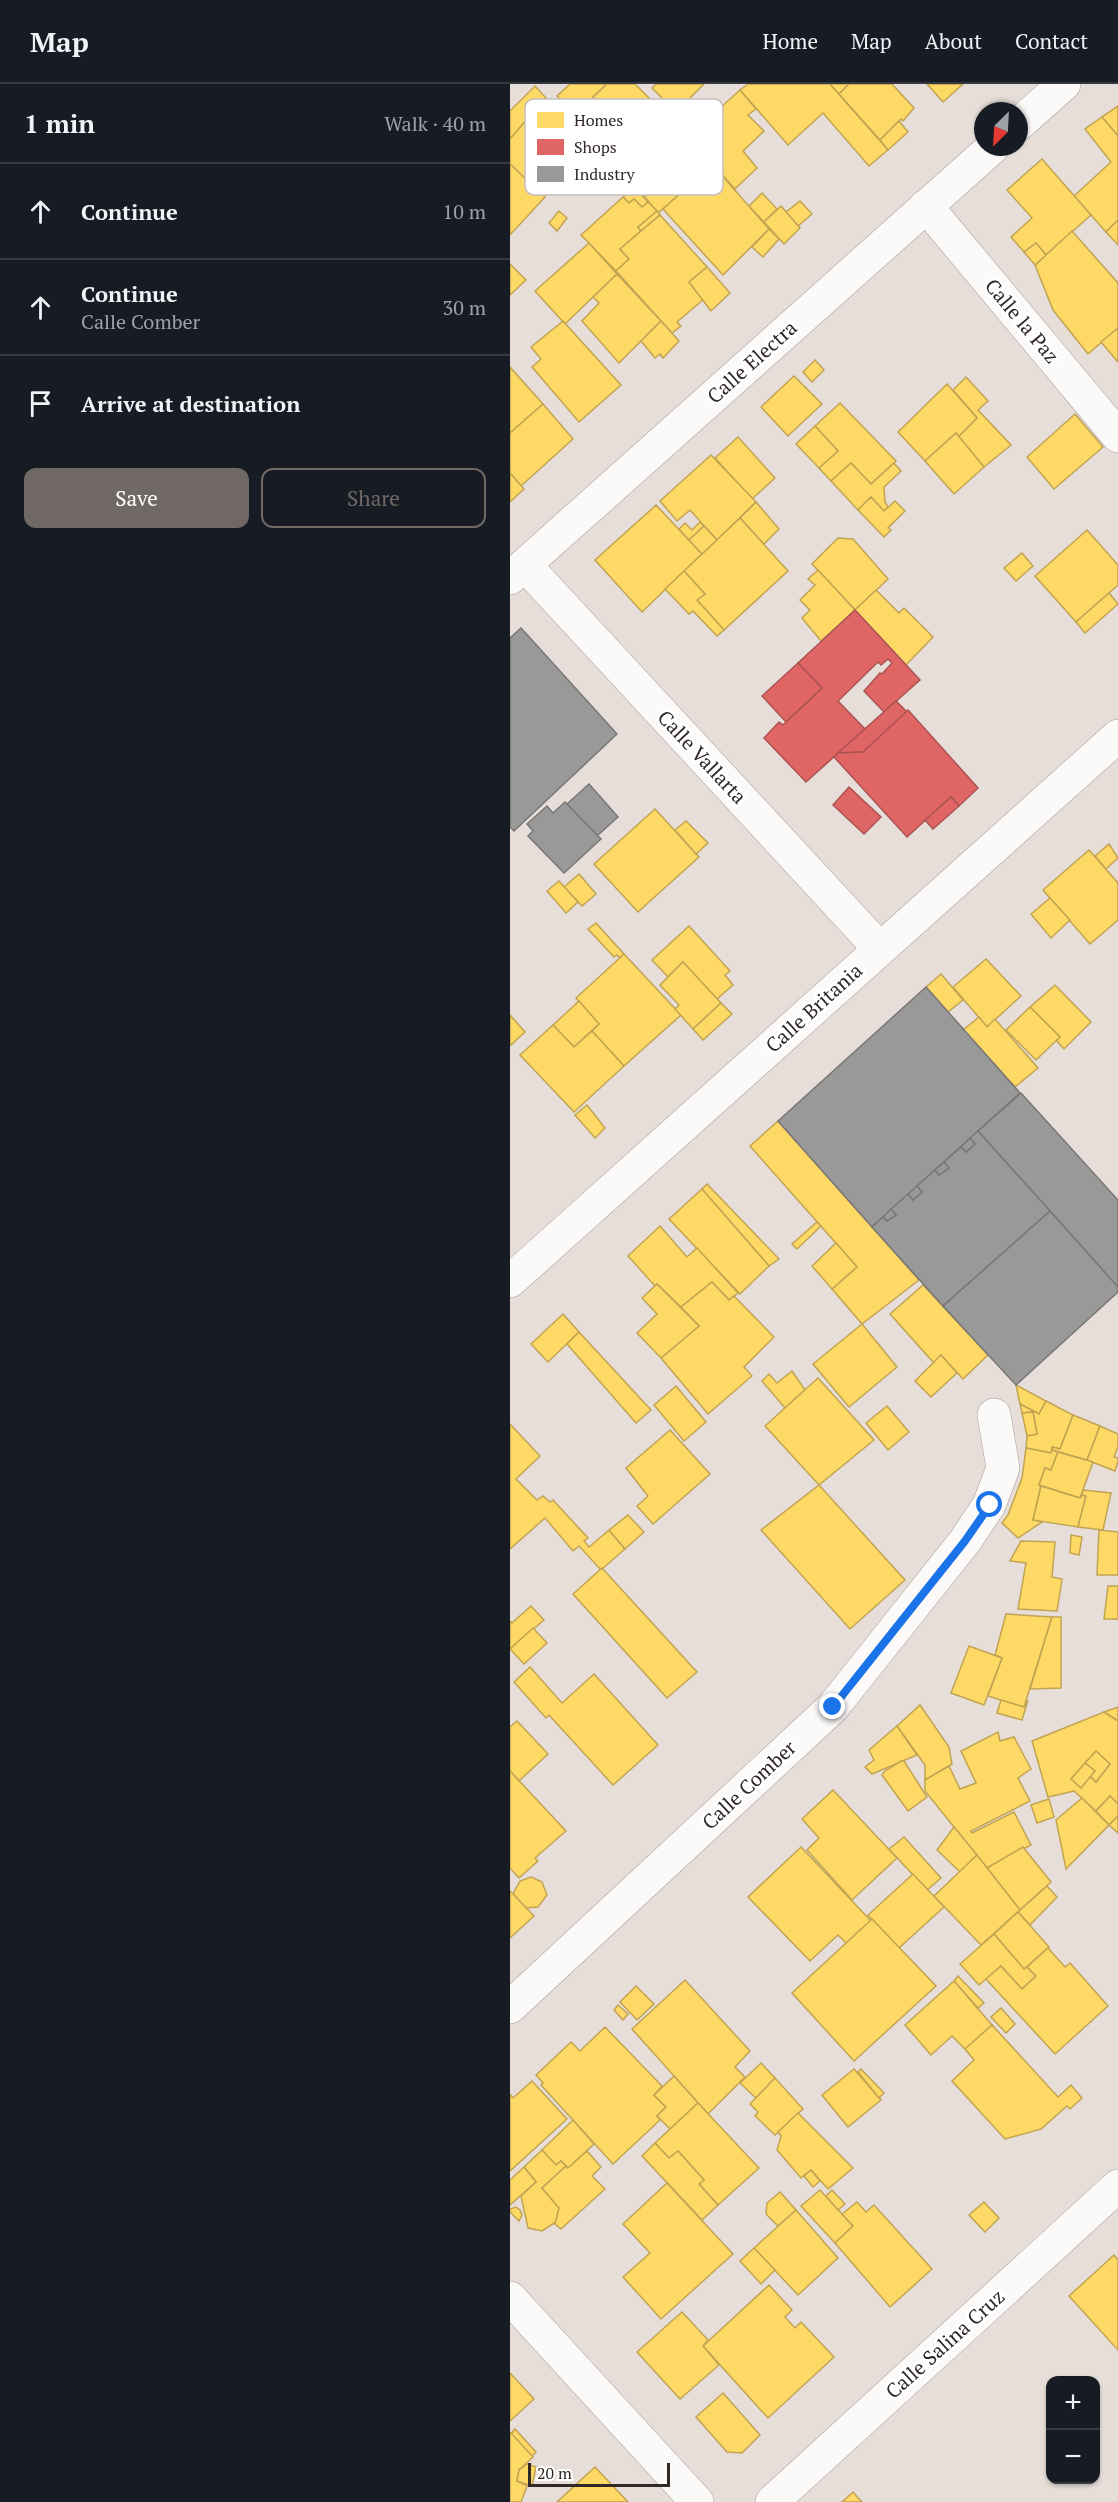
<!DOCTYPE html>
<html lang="en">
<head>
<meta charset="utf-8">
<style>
	body { margin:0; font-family:"PT Serif",serif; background:#242831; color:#f1f3f6 }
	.controls { position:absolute; right:18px; bottom:18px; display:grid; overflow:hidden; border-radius:12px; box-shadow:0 2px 4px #0004 }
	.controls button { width:54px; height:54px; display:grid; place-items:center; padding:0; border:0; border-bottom:2px solid #363941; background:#171b24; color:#f1f3f6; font:30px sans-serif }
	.compass { position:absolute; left:464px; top:18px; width:54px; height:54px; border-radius:50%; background:#171b24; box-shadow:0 2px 4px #0004; rotate:204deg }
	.scale { position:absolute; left:18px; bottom:15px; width:142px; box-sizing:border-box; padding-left:6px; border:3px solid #2f2825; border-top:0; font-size:16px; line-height:21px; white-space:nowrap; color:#2f2825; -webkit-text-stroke:4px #fff; paint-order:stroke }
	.stop { position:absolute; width:18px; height:18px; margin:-14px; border:4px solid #1a73e8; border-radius:50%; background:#fff }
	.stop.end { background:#1a73e8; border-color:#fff; box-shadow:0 2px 6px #0008 }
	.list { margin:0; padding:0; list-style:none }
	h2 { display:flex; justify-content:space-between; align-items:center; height:78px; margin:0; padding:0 24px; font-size:26px }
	h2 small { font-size:20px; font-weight:400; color:#9ea1a6 }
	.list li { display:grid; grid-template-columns:39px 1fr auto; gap:18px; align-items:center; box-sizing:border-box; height:96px; padding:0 24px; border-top:2px solid #363941 }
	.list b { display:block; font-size:22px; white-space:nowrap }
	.list p { margin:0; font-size:20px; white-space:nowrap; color:#9ea1a6 }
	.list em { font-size:20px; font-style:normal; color:#9ea1a6 }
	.actions { display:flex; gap:12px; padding:18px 24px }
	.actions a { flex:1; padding:14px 0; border:2px solid #706864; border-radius:12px; text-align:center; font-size:21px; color:#706864 }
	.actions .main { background:#706864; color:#fff }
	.icon { flex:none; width:33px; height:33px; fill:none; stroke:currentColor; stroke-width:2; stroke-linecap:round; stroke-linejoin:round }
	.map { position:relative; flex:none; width:608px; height:2418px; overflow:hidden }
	header { display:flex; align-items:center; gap:36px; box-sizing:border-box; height:84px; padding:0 30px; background:#171b24; border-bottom:2px solid #363941 }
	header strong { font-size:28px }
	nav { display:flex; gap:33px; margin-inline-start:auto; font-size:21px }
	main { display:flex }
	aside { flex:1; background:#171b24 }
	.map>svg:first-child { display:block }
</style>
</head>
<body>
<header>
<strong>Map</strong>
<nav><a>Home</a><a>Map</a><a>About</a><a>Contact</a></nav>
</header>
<main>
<aside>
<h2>1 min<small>Walk · 40 m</small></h2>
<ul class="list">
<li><svg class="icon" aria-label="ahead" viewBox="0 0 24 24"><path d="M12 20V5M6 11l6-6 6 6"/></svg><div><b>Continue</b></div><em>10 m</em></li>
<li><svg class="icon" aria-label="ahead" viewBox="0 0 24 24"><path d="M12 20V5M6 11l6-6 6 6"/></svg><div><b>Continue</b><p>Calle Comber</p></div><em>30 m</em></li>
<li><svg class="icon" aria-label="arrive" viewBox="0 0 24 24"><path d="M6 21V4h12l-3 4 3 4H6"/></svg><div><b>Arrive at destination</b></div></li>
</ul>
<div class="actions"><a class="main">Save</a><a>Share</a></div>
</aside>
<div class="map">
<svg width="608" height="2418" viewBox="0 0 608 2418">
	<rect width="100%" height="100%" fill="#e8ded9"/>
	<g fill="#ffd966" stroke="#c1a452" stroke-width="1.5" fill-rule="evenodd">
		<path d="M60,0H97L83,13L86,16L61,40L50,28L57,21L47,12Z"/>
		<path d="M97,0H125L142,17L131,29L125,24L106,41L83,13Z"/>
		<path d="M146,0H194L166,28L142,4Z"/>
		<path d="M238,0H320L378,66L359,82L313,29L278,61L230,6Z"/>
		<path d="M320,0H339L329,10Z"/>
		<path d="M339,0H382L404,24L393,37L391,35L370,56L329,10Z"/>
		<path d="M417,0H453L433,18Z"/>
		<path d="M25,2L36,14L0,55V27Z"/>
		<path d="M230,6L246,25L238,31L254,47L233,67L247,84L225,105L178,53Z"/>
		<path d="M30,20L69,53L23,102L0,80V55Z"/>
		<path d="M608,22V52L592,33Z"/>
		<path d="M592,33L608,52V136L596,148L564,112L601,78L575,45Z"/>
		<path d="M389,37L398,48L378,66L370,56Z"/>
		<path d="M532,75L581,131L536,171L526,159L514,168L501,153L522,134L497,106Z"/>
		<path d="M0,80L35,113L0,151Z"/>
		<path d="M202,80L259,145L213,191L153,125Z"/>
		<path d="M157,90L173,107L148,129L134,112Z"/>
		<path d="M124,102L138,118L132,123L124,115L119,119L113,113Z"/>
		<path d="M252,109L267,125L254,138L239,122Z"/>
		<path d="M113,113L119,119L124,115L132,123L138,118L147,127L128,143L131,147L110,165L119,175L106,187L71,151Z"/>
		<path d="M290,117L302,130L288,142L276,128Z"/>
		<path d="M271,122L290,144L274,160L254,138Z"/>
		<path d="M49,127L57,134L47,147L39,139Z"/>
		<path d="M147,127L150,131L131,147L128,143Z"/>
		<path d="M150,131L197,183L179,198L194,215L167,238L171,242L162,249L106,187L119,175L110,165Z"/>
		<path d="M608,136V161L596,148Z"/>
		<path d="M259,145L269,155L253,173L242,163Z"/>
		<path d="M562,147L608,199V244L578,270L543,226L525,181Z"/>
		<path d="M79,159L107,190L55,240L25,207Z"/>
		<path d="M526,159L536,171L525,181L514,168Z"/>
		<path d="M0,180L16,196L0,211Z"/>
		<path d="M197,183L220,209L201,227L179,198Z"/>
		<path d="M107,190L151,237L109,279L72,237L89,219L83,213Z"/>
		<path d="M53,237L111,301L69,338L22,283L31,275L21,263Z"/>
		<path d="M151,237L169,257L153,274L150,270L145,274L131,257Z"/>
		<path d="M608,244V278L591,258Z"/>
		<path d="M305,276L314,286L302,298L293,288Z"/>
		<path d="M0,283L33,320L0,349Z"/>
		<path d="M284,292L312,320L278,352L251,323Z"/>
		<path d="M456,293L478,317L468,326L501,361L474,383L448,353L467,334L443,306Z"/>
		<path d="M437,300L467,334L448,353L446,349L415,377L388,348Z"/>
		<path d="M330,319L386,377L361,400L341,379L321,397L309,384L328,367L305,342Z"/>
		<path d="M33,320L63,355L11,402L0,389V349Z"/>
		<path d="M565,330L593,363L544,405L517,373Z"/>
		<path d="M305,342L328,367L309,384L286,360Z"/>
		<path d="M446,349L474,383L444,410L415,377Z"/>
		<path d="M228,353L265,394L242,415L205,374Z"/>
		<path d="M201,371L246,418L207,456L180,426L167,437L150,417Z"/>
		<path d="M341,379L361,400L384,379L391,387L374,403L375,418L378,423L374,427L361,413L348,426L321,397Z"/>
		<path d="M0,389L14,405L0,418Z"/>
		<path d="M361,413L374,427L385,417L395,427L378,444L381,446L374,453L348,426Z"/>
		<path d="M246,418L269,445L254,460L230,434Z"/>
		<path d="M146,421L192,470L132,528L85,476Z"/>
		<path d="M230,434L278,487L214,546L187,516L195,510L174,487Z"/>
		<path d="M190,438L194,442L179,456L169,445L175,439L182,446Z"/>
		<path d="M194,442L207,456L192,470L179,456Z"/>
		<path d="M577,446L608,481V501L566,538L525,492Z"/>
		<path d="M328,454L343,455L378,495L345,526L302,480Z"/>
		<path d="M512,469L523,482L506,497L494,484Z"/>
		<path d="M308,486L345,526L311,557L292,534L300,526L290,516L305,501L298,495Z"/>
		<path d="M174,487L195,510L187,516L214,546L207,552L183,527L179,530L155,505Z"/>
		<path d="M366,506L389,529L394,524L423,553L396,581L345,526Z"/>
		<path d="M599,509L608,520L575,549L566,538Z"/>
		<path d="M145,725L189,773L128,828L84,780Z"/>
		<path d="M176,737L198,759L186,770L165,746Z"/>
		<path d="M599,760L608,774L596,785L585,772Z"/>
		<path d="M579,766L608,799V836L580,860L533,806Z"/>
		<path d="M69,790L86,810L72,822L54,803Z"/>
		<path d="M49,797L68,818L56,829L37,807Z"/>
		<path d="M540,814L560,836L541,854L521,830Z"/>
		<path d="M86,839L114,870L110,874L107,871L104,873L78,845Z"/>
		<path d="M179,842L220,887L215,891L223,901L207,915L173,878L158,893L142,876Z"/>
		<path d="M114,870L171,931L114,982L82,947L89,940L66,914Z"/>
		<path d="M476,875L511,912L477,943L443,903Z"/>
		<path d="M173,878L211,919L183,945L165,925L169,921L150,901Z"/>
		<path d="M431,890L453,916L438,928L416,903Z"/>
		<path d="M545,901L581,938L554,965L546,956L550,953L520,923Z"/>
		<path d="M69,917L89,940L64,963L43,941Z"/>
		<path d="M211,919L222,930L193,956L183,945Z"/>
		<path d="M520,923L550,953L526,976L496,946Z"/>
		<path d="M0,931L15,948L1,961L0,959Z"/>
		<path d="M469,933L477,943L485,935L528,984L505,1003L453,946Z"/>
		<path d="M43,941L64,963L82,947L114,982L64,1028L10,971Z"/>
		<path d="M77,1021L95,1044L85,1054L65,1031Z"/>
		<path d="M268,1037L409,1196L352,1240L322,1205L347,1183L240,1062Z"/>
		<path d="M197,1100L269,1175L259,1182L192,1105Z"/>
		<path d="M192,1105L259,1182L230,1210L159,1135Z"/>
		<path d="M307,1138L311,1142L287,1165L282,1160Z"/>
		<path d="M150,1142L177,1173L187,1164L228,1209L219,1216L202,1198L171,1223L147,1200L145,1202L118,1172Z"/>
		<path d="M326,1159L347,1183L322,1205L302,1182Z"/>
		<path d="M202,1198L219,1216L224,1212L264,1253L234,1283L242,1292L198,1330L151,1274L189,1242L171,1223Z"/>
		<path d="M147,1200L189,1242L151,1274L127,1249L147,1230L132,1214Z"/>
		<path d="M413,1201L478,1271L453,1295L431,1271L424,1279L380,1230Z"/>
		<path d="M53,1230L69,1248L38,1278L21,1260Z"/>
		<path d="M352,1240L387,1283L339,1323L303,1280Z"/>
		<path d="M69,1248L141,1326L126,1339L57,1260Z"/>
		<path d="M431,1271L447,1289L421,1313L405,1297Z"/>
		<path d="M282,1287L295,1306L275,1324L252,1297L259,1290L267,1299Z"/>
		<path d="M308,1294L364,1356L309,1401L255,1342Z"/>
		<path d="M506,1301L536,1317L529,1330L510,1320Z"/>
		<path d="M166,1302L196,1338L174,1357L144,1321Z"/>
		<path d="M536,1317L563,1331L550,1365L542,1363L541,1369L516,1364L517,1352L527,1350L523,1328L512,1329L510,1320L529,1330Z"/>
		<path d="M377,1322L399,1348L378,1366L356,1339Z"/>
		<path d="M523,1328L527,1350L517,1352L512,1329Z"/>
		<path d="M563,1331L590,1342L577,1376L542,1366V1363L550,1365Z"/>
		<path d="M0,1340L30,1372L6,1395L27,1416L33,1412L40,1418L43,1416L78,1454L74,1457L79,1463L99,1446L115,1465L91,1486L69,1462L63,1467L35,1434L0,1465Z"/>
		<path d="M590,1342L608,1350V1363L604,1373L608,1374V1377L605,1387L577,1376Z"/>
		<path d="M160,1346L200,1390L143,1440L127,1422L138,1412L116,1384Z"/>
		<path d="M516,1364L541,1369L542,1366L548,1368L541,1386L535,1384L529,1401L531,1402L523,1436L532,1438L508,1454L492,1439L498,1431L512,1394Z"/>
		<path d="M548,1368L583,1378L570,1414L529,1401L535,1384L541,1386Z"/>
		<path d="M309,1401L395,1496L340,1545L251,1446Z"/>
		<path d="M531,1402L570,1414L572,1411L576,1412L568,1443L523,1436Z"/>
		<path d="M573,1406L601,1409L593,1446L568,1443L576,1412L572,1411Z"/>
		<path d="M118,1431L134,1448L115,1465L99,1446Z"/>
		<path d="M589,1446L608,1448V1491H587Z"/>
		<path d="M561,1451L572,1453L569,1471L560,1469Z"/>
		<path d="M511,1457L545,1458L542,1493L552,1495L547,1527L508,1525L516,1479L500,1477Z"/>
		<path d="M92,1484L187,1588L157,1614L63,1510Z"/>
		<path d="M598,1502H608V1535H594Z"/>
		<path d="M21,1522L34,1536L0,1565V1537L2,1539Z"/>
		<path d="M496,1530L542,1533L514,1623L478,1612L492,1574L485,1571Z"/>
		<path d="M542,1533H551V1604L520,1605Z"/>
		<path d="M23,1544L37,1559L14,1580L0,1565Z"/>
		<path d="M459,1562L492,1574L474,1621L441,1609Z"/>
		<path d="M20,1583L52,1619L84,1590L148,1661L103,1701L39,1631L36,1634L4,1598Z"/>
		<path d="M491,1616L514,1623L518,1616L512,1636L487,1629Z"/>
		<path d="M410,1621L439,1663L442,1680L415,1696V1681L387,1642Z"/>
		<path d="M608,1623V1637L594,1628Z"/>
		<path d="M594,1628L608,1637V1720L600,1712L586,1727L564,1707L538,1713L522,1657ZM586,1667L600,1680L586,1698L580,1692L571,1704L561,1695Z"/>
		<path d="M7,1637L38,1670L9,1697L0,1687V1643Z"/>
		<path d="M387,1642L407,1671L362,1690L355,1683L364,1676L359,1666Z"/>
		<path d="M488,1648L490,1657L504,1653L521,1685L508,1694L520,1717L461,1747L462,1749L504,1728L521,1761L477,1784L415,1707V1696L439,1682L450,1705L466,1699L451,1667Z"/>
		<path d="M586,1667L600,1680L586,1698L580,1692L585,1687L575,1679Z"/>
		<path d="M391,1677H394L417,1713L398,1727L372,1691L375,1687Z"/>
		<path d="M575,1679L585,1687L571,1704L561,1695Z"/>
		<path d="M0,1687L56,1747L25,1774L28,1777L9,1794L0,1784Z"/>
		<path d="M323,1706L387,1774L342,1816L297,1766L309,1754L292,1735Z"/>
		<path d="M600,1712L608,1720V1732L599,1741L586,1727Z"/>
		<path d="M572,1714L599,1741L556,1785L546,1736Z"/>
		<path d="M539,1715L544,1733L527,1739L521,1721Z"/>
		<path d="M608,1732V1749L599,1741Z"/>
		<path d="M444,1743L467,1771L450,1788L427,1766Z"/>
		<path d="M394,1753L431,1794L417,1806L379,1765Z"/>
		<path d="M291,1763L361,1837L336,1859L328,1851L300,1877L238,1813Z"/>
		<path d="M513,1763L541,1798L510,1826L477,1784Z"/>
		<path d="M467,1771L510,1826L471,1861L424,1812Z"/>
		<path d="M403,1790L434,1823L389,1864L358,1831Z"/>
		<path d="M21,1793L32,1798L37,1811L28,1823L16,1824L3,1810L10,1797Z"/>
		<path d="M537,1802L547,1813L520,1841L508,1828Z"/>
		<path d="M0,1807L24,1832L0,1854Z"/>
		<path d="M508,1828L539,1863L514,1885L484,1850Z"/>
		<path d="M362,1835L426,1902L344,1977L282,1909Z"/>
		<path d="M484,1850L514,1885L517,1883L526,1892L512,1905L491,1882L469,1901L450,1880Z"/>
		<path d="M538,1864L555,1883L560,1879L598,1922L545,1970L476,1895L491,1882L512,1905L526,1892L517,1883Z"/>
		<path d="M448,1892L474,1919L468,1924L444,1897Z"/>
		<path d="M175,1896L240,1967L225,1983L235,1993L198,2030L122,1945Z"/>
		<path d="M444,1897L482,1941L455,1965L442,1952L421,1971L395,1941Z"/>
		<path d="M126,1902L144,1920L127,1936L110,1918Z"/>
		<path d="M108,1921L118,1930L113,1936L104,1926Z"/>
		<path d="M491,1924L505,1940L496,1949L481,1933Z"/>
		<path d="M482,1941L548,2013L561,2001L572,2014L560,2025L557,2022L531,2045L495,2055L442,1997L464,1976L455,1965Z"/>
		<path d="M95,1943L152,2002L144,2011L156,2023L147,2032L150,2036L103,2080L31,2001L33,1999L26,1991L61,1958L70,1967Z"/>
		<path d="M251,1979L265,1994L246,2014L230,1999Z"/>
		<path d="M344,1985L371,2016L338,2043L312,2011Z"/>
		<path d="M351,1985L374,2009L369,2014L348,1988Z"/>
		<path d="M164,1992L188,2019L160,2045L147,2032L156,2023L144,2011Z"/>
		<path d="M265,1994L293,2025L265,2051L245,2032L248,2028L240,2020Z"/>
		<path d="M22,1997L57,2035L0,2087V2010L3,2014Z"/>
		<path d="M188,2019L249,2084L208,2121L189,2100L194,2096L168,2067L159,2074L145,2059Z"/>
		<path d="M288,2029L343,2084L318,2105L301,2086L291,2094L267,2066L271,2052L268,2048Z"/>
		<path d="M63,2036L84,2060L58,2084L51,2077L46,2081L32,2066Z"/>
		<path d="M145,2059L159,2074L168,2067L194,2096L189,2100L208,2121L192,2136L132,2072Z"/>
		<path d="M32,2066L46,2081L51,2077L56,2082L32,2104L49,2124L46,2138L32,2147L18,2144L11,2112L26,2098L14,2083Z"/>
		<path d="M77,2067L91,2083L82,2092L95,2105L51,2145L45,2140L49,2124L32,2104L56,2082L58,2084Z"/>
		<path d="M14,2083L26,2098L0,2121V2096Z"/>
		<path d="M301,2086L310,2097L303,2103L294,2092Z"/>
		<path d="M157,2099L223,2170L151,2235L113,2193L140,2169L113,2140Z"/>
		<path d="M310,2106L343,2142L325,2159L291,2122Z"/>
		<path d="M322,2106L335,2120L328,2126L316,2112Z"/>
		<path d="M270,2108L286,2126L268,2142L256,2130L257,2119Z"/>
		<path d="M347,2118L356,2128L364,2121L422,2185L380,2223L325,2159L343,2142L332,2130Z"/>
		<path d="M474,2118L489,2134L475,2148L459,2131Z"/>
		<path d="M6,2123L10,2126L12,2131L9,2137L0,2128V2125Z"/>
		<path d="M286,2126L328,2174L288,2211L244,2164Z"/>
		<path d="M244,2164L265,2186L251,2200L230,2177Z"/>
		<path d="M604,2171L608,2176V2266L559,2212Z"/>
		<path d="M259,2201L282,2226L275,2233L285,2244L291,2238L324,2273L258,2334L193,2262Z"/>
		<path d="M172,2228L198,2256L193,2262L209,2281L170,2315L127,2268Z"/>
		<path d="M0,2289L24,2315L0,2337Z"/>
		<path d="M213,2309L250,2351L232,2369L217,2368L186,2333Z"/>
		<path d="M5,2345L26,2368L22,2372L1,2350Z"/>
		<path d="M0,2348L23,2373L9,2386L7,2397L17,2402L11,2418H0Z"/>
		<path d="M17,2380L26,2383L22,2402L7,2397L9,2386Z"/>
		<path d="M85,2383L118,2418H47Z"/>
		<path d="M343,2408L352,2418H332Z"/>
	</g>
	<g fill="#e06666" stroke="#ab5352" stroke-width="1.5">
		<path d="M345,526L410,596L374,628L354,607L370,589L372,590L382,579L378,575L371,581L368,578L328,617L355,645L296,698L254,654L269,638L273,641L276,638L312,604L288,579Z"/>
		<path d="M288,579L312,604L276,638L252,612Z"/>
		<path d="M386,617L397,628L353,668L328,669Z"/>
		<path d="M398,626L468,704L449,722L441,713L397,753L324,673L328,669L353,668Z"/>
		<path d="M339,703L371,733L354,750L323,721Z"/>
		<path d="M441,713L449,722L423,745L415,736Z"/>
	</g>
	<g fill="#999" stroke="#797776" stroke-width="1.5">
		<path d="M11,544L107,650L4,747L0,743V554Z"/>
		<path d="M79,700L108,733L87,752L57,720Z"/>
		<path d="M55,718L91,755L54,789L18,752L23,747L17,740L37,722L43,729Z"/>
		<path d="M416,903L510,1009L362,1143L268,1037Z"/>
		<path d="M511,1009L608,1116V1203L468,1047Z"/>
		<path d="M468,1047L540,1127L433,1222L362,1143L373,1133L377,1137L386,1131L381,1125L398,1110L403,1116L412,1108L407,1102L425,1086L429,1091L439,1084L434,1078L451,1063L456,1068L465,1060L460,1054Z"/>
		<path d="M460,1054L465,1060L456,1068L451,1063Z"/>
		<path d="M434,1078L439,1084L429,1091L425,1086Z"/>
		<path d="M407,1102L412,1108L403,1116L398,1110Z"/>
		<path d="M381,1125L386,1131L377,1137L373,1133Z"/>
		<path d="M540,1127L608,1203V1208L506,1301L433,1222Z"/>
	</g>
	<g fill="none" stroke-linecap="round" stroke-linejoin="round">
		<defs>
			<g id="minor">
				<path d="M509,40L554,0"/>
				<path d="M416,122L608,352"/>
				<path d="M15,481L370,865"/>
				<path d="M0,494L483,63"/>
				<path d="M0,1197L608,652"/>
				<path d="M0,1923L323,1623L455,1457L479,1421L493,1384L484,1331"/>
				<path d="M0,2214L187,2418"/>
				<path d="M262,2418L608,2102"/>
			</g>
		</defs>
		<use href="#minor" stroke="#a49d99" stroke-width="34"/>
		<use href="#minor" stroke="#fcfaf9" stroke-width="33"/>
	</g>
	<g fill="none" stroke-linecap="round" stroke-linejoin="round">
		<path stroke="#1a73e8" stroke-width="8" d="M323,1623L455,1457L480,1421"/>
	</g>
	<g text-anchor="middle" stroke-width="6" stroke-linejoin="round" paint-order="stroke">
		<g font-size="20" fill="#2f2825" stroke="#fff">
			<text transform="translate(512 237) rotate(50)" y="7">Calle la Paz</text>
			<text transform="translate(242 278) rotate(-42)" y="7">Calle Electra</text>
			<text transform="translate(192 673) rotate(47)" y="7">Calle Vallarta</text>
			<text transform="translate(304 924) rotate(-42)" y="7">Calle Britania</text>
			<text transform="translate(239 1701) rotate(-43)" y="7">Calle Comber</text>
			<text transform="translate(435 2260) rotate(-42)" y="7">Calle Salina Cruz</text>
		</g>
	</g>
	<rect x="15" y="15" width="198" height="96" rx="9" fill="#fff" stroke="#c1bebe" stroke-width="1.5"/>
	<rect x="27" y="28" width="27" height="16" fill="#ffd966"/>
	<rect x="27" y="55" width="27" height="16" fill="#e06666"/>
	<rect x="27" y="82" width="27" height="16" fill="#999"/>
	<g font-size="16" fill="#2f2825">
		<text x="64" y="42">Homes</text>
		<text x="64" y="69">Shops</text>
		<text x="64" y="96">Industry</text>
	</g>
</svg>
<div class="controls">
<button>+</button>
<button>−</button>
</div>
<svg class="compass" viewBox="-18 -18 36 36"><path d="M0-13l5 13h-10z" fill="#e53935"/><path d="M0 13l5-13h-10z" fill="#9ea1a6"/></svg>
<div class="scale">20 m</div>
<div class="stop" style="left:480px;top:1421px"></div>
<div class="stop end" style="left:323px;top:1623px"></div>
</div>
</main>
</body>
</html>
